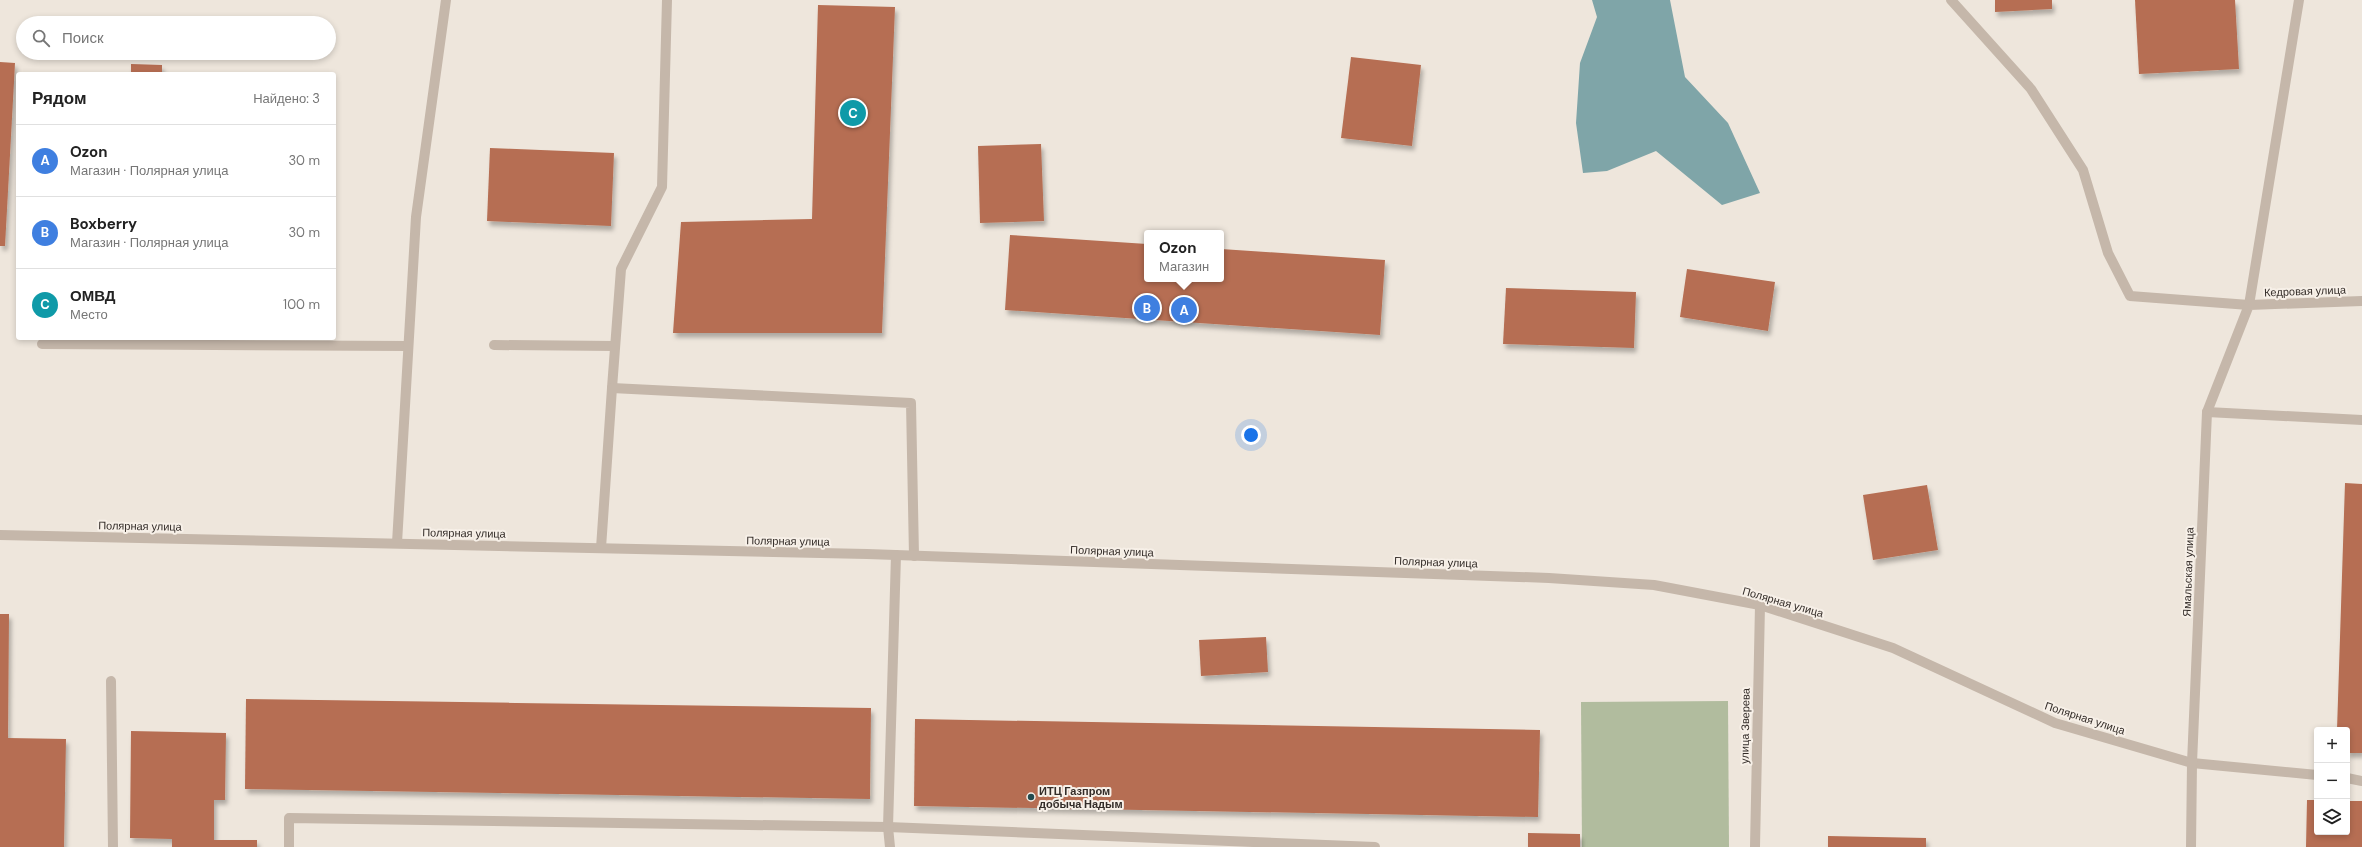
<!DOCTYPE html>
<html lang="ru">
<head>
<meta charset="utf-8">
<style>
	body { margin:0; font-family:"DM Sans",sans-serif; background:#f2f2f2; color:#222 }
	.controls { position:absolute; right:12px; bottom:12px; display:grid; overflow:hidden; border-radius:4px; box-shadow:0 2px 6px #0003 }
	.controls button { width:36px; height:36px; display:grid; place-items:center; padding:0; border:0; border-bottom:1px solid #e0e0e0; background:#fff; color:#222; font:20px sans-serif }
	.you { position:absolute; left:1251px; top:435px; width:14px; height:14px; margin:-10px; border:3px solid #fff; border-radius:50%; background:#1a73e8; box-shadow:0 0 0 6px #1a73e833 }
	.badge { display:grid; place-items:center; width:26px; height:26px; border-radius:50%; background:#234b4f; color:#fff; font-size:13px; font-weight:700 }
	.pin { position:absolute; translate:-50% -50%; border:2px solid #fff; box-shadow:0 1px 4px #0006 }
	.popup { position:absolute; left:1144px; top:230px; width:80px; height:52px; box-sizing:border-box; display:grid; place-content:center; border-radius:4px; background:#fff; filter:drop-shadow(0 1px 3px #0005); font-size:13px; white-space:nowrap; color:#767676 }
	.popup b { font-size:15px; color:#222 }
	.popup::after { content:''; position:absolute; left:50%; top:100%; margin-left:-8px; border:8px solid transparent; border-top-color:#fff }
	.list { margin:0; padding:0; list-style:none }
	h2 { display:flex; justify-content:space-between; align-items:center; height:52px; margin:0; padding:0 16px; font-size:17px }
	h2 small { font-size:13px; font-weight:400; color:#767676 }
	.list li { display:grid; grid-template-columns:26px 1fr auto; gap:12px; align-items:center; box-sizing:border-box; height:72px; padding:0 16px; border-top:1px solid #e0e0e0 }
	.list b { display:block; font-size:15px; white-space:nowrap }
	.list p { margin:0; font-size:13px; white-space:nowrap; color:#767676 }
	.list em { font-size:13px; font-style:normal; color:#767676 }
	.icon { flex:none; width:22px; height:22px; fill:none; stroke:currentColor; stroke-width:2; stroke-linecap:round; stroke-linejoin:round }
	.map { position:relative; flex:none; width:2362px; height:847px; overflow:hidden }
	.search { position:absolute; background:#fff; box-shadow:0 2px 6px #0003; left:16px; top:16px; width:320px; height:44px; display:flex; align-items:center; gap:10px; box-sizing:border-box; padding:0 14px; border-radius:22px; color:#767676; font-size:15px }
	.panel { position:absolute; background:#fff; box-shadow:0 2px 6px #0003; left:16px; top:72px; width:320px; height:268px; border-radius:4px }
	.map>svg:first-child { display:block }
</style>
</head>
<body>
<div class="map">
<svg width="2362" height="847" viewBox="0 0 2362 847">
	<defs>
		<filter id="shadow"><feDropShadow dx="2.5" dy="4.5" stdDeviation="2" flood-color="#0004"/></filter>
	</defs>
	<rect width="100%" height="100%" fill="#eee6dc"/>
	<path fill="#b1bc9e" d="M1728,701L1729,847H1582L1581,702Z"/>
	<path fill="#7fa5a8" d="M1592,0H1670L1685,77L1728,123L1760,193L1722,205L1656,151L1607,171L1583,173L1576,123L1580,63L1597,17Z"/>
	<g fill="#b66e52" filter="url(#shadow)">
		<path d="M1995,0H2052V9L1995,12Z"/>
		<path d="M2135,0H2235L2239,69L2139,74Z"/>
		<path d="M818,5L895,7L882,333H673L681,222L812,219Z"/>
		<path d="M1351,57L1421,65L1412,146L1341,138Z"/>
		<path d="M0,62L15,63L5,246H0Z"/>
		<path d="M131,64L162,65V74H131Z"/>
		<path d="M1041,144L1044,221L980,223L978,146Z"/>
		<path d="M490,148L614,153L611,226L487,221Z"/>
		<path d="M1010,235L1147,244V279H1221V249L1385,260L1380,335L1005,310Z"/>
		<path d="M1687,269L1775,282L1768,331L1680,317Z"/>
		<path d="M1506,288L1636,292L1634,348L1503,344Z"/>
		<path d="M2345,483L2362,484V753H2347V730H2337Z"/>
		<path d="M1927,485L1938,550L1873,560L1863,495Z"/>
		<path d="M0,614H9L8,738L66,739L64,847H0Z"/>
		<path d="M1266,637L1268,672L1201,676L1199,640Z"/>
		<path d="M246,699L871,708L870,799L245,789Z"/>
		<path d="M915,719L1540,730L1538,817L914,806Z"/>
		<path d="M131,731L226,733L225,800H214V840H257V847H172V839L130,838Z"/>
		<path d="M2307,800H2317V832H2347V801H2362V847H2306Z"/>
		<path d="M1528,833L1580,834V847H1528Z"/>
		<path d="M1828,836L1926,838V847H1828Z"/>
	</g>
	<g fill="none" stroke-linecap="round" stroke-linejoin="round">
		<g stroke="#c5b7aa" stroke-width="10">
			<path d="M1951,0L2031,89L2083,170L2108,253L2130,296L2249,305"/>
			<path d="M42,344L408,346"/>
			<path d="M494,345L615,346"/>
			<path d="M612,388L621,269L662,187L667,0"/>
			<path d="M2207,412L2362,420"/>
			<path d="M601,548L612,388L911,403L914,556"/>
			<path d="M111,681L113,847"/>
			<path d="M2192,763L2317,775"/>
			<path d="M2347,778L2362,781"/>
			<path d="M289,847V818L888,827L1375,847"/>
			<path d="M890,847L888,827L896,555"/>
			<path d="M1755,847L1760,605"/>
		</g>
		<g stroke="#c5b7aa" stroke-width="10">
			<path d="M2249,305L2299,0"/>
			<path d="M397,543L416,217L446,0"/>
		</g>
		<g stroke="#c5b7aa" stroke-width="10">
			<path d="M0,535L867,554L1549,578L1654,585L1760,605L1893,648L2055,723L2192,763"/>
			<path d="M2191,847L2192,763L2207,412L2249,305L2362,301"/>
		</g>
	</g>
	<circle fill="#234b4f" stroke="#f7f0e8" stroke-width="1.5" cx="1031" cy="797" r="4"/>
	<g text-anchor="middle" stroke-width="4" stroke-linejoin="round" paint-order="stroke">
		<g font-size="11" fill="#332c28" stroke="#f7f0e8">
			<text transform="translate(2305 291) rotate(-2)" y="4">Кедровая улица</text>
			<text transform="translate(140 526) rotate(1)" y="4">Полярная улица</text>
			<text transform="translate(464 533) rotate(1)" y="4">Полярная улица</text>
			<text transform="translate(788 541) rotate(1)" y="4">Полярная улица</text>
			<text transform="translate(1112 551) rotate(2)" y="4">Полярная улица</text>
			<text transform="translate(1436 562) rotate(2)" y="4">Полярная улица</text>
			<text transform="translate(2188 572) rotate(-88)" y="4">Ямальская улица</text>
			<text transform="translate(1783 602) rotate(16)" y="4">Полярная улица</text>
			<text transform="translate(2085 718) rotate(18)" y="4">Полярная улица</text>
			<text transform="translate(1745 726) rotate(-89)" y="4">улица Зверева</text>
		</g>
		<g font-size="11" font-weight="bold" fill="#332c28" stroke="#f7f0e8" text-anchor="start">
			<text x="1039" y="795">ИТЦ Газпром<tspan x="1039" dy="13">добыча Надым</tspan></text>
		</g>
	</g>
</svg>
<div class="controls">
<button>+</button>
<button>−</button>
<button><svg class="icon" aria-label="layers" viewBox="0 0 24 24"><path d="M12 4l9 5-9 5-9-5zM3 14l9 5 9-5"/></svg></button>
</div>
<div class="you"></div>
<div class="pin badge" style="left:1184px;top:310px;background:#3f7fe0">A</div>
<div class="popup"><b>Ozon</b>Магазин</div>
<div class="pin badge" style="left:1147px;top:308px;background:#3f7fe0">B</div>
<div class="pin badge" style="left:853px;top:113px;background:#0f9aa8">C</div>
<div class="search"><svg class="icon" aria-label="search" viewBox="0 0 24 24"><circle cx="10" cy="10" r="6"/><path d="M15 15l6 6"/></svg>Поиск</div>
<section class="panel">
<h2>Рядом<small>Найдено: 3</small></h2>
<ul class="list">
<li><span class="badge" style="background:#3f7fe0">A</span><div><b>Ozon</b><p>Магазин · Полярная улица</p></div><em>30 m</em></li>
<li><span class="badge" style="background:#3f7fe0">B</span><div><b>Boxberry</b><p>Магазин · Полярная улица</p></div><em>30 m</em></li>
<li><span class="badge" style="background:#0f9aa8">C</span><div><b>ОМВД</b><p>Место</p></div><em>100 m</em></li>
</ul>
</section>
</div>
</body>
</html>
